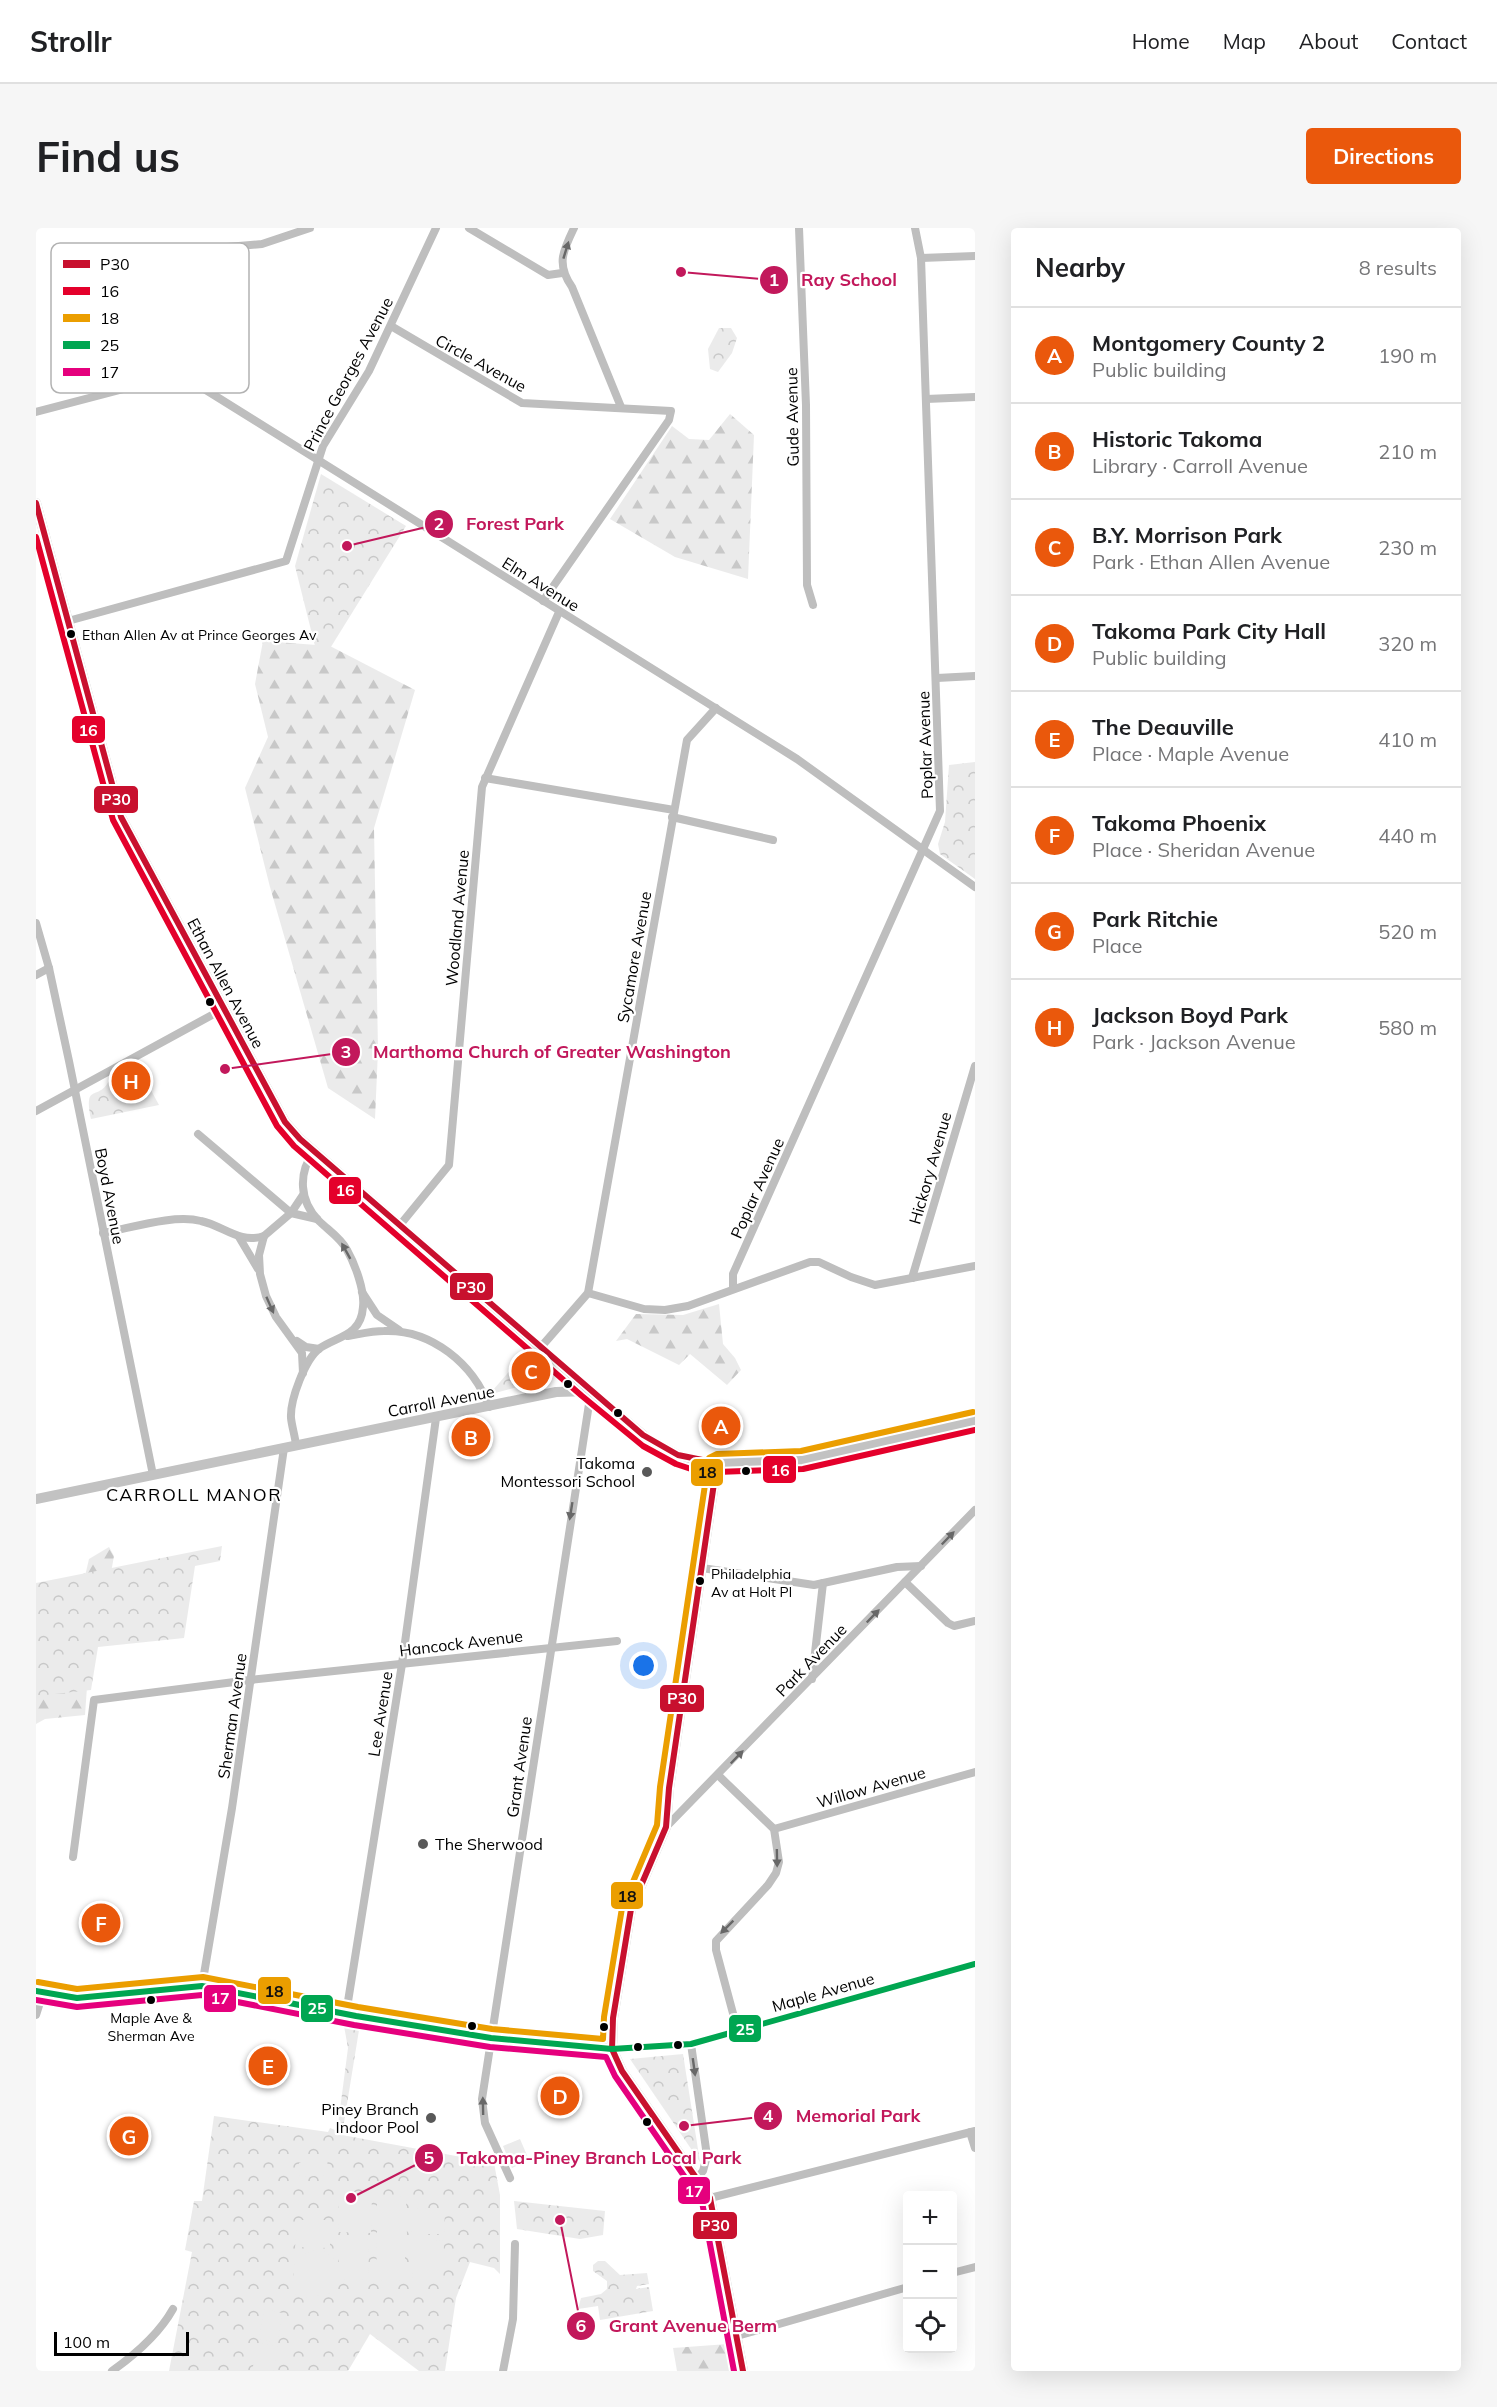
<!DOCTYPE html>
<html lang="en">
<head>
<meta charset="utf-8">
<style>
	body { margin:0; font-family:Mulish,sans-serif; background:#f6f6f6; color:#202124 }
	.controls { position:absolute; right:18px; bottom:18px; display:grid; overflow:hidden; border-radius:6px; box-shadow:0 6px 24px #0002 }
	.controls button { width:54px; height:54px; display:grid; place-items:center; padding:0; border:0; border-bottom:2px solid #e0e0e0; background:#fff; color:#202124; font:30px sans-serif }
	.scale { position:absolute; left:18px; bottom:15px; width:135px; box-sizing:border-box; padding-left:6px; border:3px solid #000; border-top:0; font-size:16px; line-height:21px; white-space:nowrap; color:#000; -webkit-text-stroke:4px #fff; paint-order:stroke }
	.you { position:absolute; left:608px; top:1438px; width:21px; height:21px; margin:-15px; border:4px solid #fff; border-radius:50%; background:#1a73e8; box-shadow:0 0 0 9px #1a73e833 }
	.badge { display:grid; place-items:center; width:39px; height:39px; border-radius:50%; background:#ea580c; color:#fff; font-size:20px; font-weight:700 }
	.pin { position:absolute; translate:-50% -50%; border:3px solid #fff; box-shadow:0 2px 6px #0006 }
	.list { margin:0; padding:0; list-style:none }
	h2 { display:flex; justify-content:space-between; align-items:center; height:78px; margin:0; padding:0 24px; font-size:26px }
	h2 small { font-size:20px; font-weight:400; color:#757577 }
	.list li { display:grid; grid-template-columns:39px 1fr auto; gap:18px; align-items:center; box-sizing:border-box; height:96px; padding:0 24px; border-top:2px solid #e0e0e0 }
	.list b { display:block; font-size:22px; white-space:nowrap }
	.list p { margin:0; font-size:20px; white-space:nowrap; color:#757577 }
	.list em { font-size:20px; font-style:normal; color:#757577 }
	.icon { flex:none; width:33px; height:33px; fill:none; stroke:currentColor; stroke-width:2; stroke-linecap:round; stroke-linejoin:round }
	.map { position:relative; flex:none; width:939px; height:2143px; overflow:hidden; border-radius:6px }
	header { display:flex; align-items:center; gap:36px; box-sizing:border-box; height:84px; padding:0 30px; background:#fff; border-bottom:2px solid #e0e0e0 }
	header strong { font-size:28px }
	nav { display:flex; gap:33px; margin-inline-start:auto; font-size:21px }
	.intro { display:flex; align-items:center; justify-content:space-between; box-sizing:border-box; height:144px; padding:0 36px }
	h1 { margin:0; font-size:42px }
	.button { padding:15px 27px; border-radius:6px; background:#ea580c; color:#fff; font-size:21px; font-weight:700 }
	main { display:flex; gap:36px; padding:0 36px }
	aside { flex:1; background:#fff; border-radius:6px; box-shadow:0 6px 24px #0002 }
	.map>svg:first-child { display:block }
</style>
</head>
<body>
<header>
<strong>Strollr</strong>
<nav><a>Home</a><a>Map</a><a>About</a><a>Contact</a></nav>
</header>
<div class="intro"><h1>Find us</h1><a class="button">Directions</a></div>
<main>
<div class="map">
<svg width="939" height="2143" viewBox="0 0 939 2143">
	<defs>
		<pattern id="forest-firs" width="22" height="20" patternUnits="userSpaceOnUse" patternTransform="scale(1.5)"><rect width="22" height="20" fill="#ebebeb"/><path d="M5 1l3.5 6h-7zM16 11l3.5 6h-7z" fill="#c8c8c8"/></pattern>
		<pattern id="park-crowns" width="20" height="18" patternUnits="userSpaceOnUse" patternTransform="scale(1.5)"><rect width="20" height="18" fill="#ebebeb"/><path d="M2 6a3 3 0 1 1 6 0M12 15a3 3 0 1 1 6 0" fill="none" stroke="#c8c8c8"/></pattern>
	</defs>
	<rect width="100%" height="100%" fill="#fff"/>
	<g fill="url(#forest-firs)">
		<path d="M694,186L718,207L712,351L639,329L574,291L636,198L653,211L673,212Z"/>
		<path d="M227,413L294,418L379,462L338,600L342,822L339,891L292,860L234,659L209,560L232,509L219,456Z"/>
		<path d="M683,1076L687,1116L699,1130L705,1142L691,1157L654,1126L643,1137L591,1111L580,1113L600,1086L647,1087Z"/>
		<path d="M73,1319L78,1328L74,1350L49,1348L53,1331Z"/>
		<path d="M0,1442L52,1445L49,1487L9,1491L0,1496Z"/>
		<path d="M692,2116L696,2143H641L637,2120Z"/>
	</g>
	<g fill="url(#park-crowns)">
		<path d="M683,100H695L701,110L696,125L682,144L674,141L672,121Z"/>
		<path d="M285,246L370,298L293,422L279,418L259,338Z"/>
		<path d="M939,534V651L904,626L902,616L909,594L913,537Z"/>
		<path d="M103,840L123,877L55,891C48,854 61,874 73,853Z"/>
		<path d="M492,1122L516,1142V1150L459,1165L457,1162Z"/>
		<path d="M186,1318L184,1333L159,1338L148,1410L62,1419L55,1462L0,1468V1355Z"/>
		<path d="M308,1798L323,1802L306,1907L458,1935L464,1967V2046L458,2040L434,2034L420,2070L409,2143H383L334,2106L312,2143H133L156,2024L149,2022L158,1973H166L178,1888L292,1904L294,1900L299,1902L302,1897L312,1820Z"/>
		<path d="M647,1826L664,1934L594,1831Z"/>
		<path d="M478,1973L569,1983L567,2007L544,2011L481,2001Z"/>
		<path d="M562,2033H569L584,2047L611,2045L613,2056L601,2058L600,2061L613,2059L617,2083L564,2092L562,2078L542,2081L545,2070L565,2066L571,2061V2053L557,2043V2037Z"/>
	</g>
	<g fill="#ebebeb">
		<path d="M484,1911L493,1932L476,1940L467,1918Z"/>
		<path d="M291,1932L293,1947L264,1949L263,1935Z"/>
		<path d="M302,1963L336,1965L335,2005L303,2004Z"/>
		<path d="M341,1967L370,1969L371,2007H341Z"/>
		<path d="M375,1980L409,1981L408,2006H376Z"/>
		<path d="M262,1992H294V2020L259,2019Z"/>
		<path d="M303,2011L333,2012L332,2052L303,2051L302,2047L299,2065L265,2070L256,2064L259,2030C280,2020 288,2017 303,2037Z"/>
		<path d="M341,2012H369V2052L340,2053Z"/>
		<path d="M408,2012L407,2053H377L376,2013Z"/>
		<path d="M229,2081L246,2085L241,2115L223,2111Z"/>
		<path d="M222,2115L242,2119L237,2143H216Z"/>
	</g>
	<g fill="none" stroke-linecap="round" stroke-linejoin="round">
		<g stroke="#bebebe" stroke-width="8">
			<path d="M433,0L512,47L526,45"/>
			<path d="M538,0C527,23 520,36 536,59L585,179"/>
			<path d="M763,0L770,177L771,357L777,377"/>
			<path d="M191,19L226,16L274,0"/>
			<path d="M885,30L939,28"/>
			<path d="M355,98L486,175L635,183L633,192L507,373"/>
			<path d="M890,171L939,169"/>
			<path d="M0,184L141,147L149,149L761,531L939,659"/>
			<path d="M32,393L250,333L287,218L333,143L400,0"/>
			<path d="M901,450L939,448"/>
			<path d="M449,550L638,582"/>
			<path d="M636,589L737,612"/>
			<path d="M0,695L13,740L33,833L117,1247"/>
			<path d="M0,747L13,740"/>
			<path d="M0,883L187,781"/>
			<path d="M162,906L255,985L281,991"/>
			<path d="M267,967L255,985L228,1008L223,1027L224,1046L230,1068L240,1089L266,1125L267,1145"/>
			<path d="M364,997L413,937L446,559L523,384"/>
			<path d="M67,1005C95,1000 138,986 165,993C188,998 203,1016 228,1008"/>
			<path d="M203,1009L222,1041"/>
			<path d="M876,1050L939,838"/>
			<path d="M697,1061V1046L904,583L885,30L879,0"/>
			<path d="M326,1064L341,1087L363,1102"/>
			<path d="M552,1065L608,1081L629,1082L652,1078L774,1034H783L815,1049L839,1057L939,1038"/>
			<path d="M312,1108C324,1106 336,1103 348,1103C395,1101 438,1136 453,1179"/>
			<path d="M261,1113L270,1119L283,1121"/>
			<path d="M505,1119L552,1065L651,512L680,480"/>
			<path d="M260,1217C259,1208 256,1199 255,1190C254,1172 269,1131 284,1120C302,1108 325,1108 327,1079C329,1063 319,1036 311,1022C305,1010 292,1002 283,993C263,973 262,945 278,923"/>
			<path d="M666,1340L778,1357L861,1339L885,1338"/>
			<path d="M869,1354L912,1395L918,1398L939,1393"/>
			<path d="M776,1451L787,1355"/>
			<path d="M683,1548L738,1601L743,1634L740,1645L732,1657L680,1713V1722L702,1804"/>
			<path d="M630,1599L939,1282"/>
			<path d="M738,1601L939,1544"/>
			<path d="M37,1629L58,1472L214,1452L581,1413"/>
			<path d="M166,1758L196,1580L248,1220"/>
			<path d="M310,1786L366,1436L400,1190"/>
			<path d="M0,1787L7,1765"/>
			<path d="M655,1816L671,1928L667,1943L662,1949"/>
			<path d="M576,1821L655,1816L939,1736"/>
			<path d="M934,1904L939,1920"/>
			<path d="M474,1950L449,1895L446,1871L555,1163"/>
			<path d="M674,1970L939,1903"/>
			<path d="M916,2045L939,2039"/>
			<path d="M701,2108L872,2059"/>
			<path d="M76,2143C100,2126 123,2106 137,2081"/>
			<path d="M467,2143L477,2091L479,2016"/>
		</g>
		<g stroke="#c2c2c2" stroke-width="10">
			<path d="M0,275L85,589L249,894L264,911L552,1161L612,1211L643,1228L663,1234L681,1235L766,1232L939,1193"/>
			<path d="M681,1235L633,1560L630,1599L595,1681L577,1790L576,1821L586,1843L674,1970L707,2143"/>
			<path d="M0,1271L520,1164L554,1163"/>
			<path d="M0,1763L41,1770L166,1758L320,1788L455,1810L576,1821"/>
		</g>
		<defs>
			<g id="bus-1">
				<path d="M0,275L85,589L249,894L264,911L607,1207L642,1227L681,1235"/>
				<path d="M681,1235L633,1560L630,1599L595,1681L577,1790L576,1821L586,1843L674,1970L707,2143"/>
			</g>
			<path id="bus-2" d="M0,309L77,592L241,898L258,918L546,1168L607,1218L640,1236L661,1243L681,1244L767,1241L939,1202"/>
			<path id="bus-3" d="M2,1754L41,1761L167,1749L322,1779L456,1801L567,1811L568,1789L586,1680L621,1597L624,1559L673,1230L681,1226L765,1223L937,1184"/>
			<path id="bus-4" d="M0,1763L41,1770L166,1758L320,1788L455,1810L576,1821L655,1816L939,1736"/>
			<path id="bus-5" d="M0,1772L41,1779L166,1767L318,1797L454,1819L570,1829L579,1848L666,1974L698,2143"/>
		</defs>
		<use href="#bus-1" stroke="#fff" stroke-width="10"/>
		<use href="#bus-2" stroke="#fff" stroke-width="10"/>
		<use href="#bus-3" stroke="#fff" stroke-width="10"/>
		<use href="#bus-4" stroke="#fff" stroke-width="10"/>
		<use href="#bus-5" stroke="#fff" stroke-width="10"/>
		<use href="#bus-1" stroke="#c8102e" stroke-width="6"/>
		<use href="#bus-2" stroke="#e4002b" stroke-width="6"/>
		<use href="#bus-3" stroke="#eb9e00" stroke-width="6"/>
		<use href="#bus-4" stroke="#00a651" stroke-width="6"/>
		<use href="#bus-5" stroke="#e5007d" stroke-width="6"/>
	</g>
	<defs><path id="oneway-solid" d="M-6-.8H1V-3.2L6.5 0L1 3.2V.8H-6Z" transform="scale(1.5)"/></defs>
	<g fill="#686868">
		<use href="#oneway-solid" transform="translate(530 22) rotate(-73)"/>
		<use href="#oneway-solid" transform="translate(310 1023) rotate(-119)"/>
		<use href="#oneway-solid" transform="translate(234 1077) rotate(66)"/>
		<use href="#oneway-solid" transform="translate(535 1283) rotate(99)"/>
		<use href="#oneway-solid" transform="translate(912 1310) rotate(-46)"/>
		<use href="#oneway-solid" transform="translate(837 1388) rotate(-46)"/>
		<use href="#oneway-solid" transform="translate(701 1529) rotate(-46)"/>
		<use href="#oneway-solid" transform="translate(741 1630) rotate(89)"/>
		<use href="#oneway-solid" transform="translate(691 1699) rotate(135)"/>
		<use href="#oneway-solid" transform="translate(658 1839) rotate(82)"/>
		<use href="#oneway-solid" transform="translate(447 1878) rotate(-91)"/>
	</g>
	<g fill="#000" stroke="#fff" stroke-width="2">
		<circle cx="35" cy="406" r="5"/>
		<circle cx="174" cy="774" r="5"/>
		<circle cx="532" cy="1156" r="5"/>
		<circle cx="582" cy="1185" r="5"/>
		<circle cx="710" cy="1243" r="5"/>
		<circle cx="664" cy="1353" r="5"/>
		<circle cx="115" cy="1772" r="5"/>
		<circle cx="436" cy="1798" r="5"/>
		<circle cx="568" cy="1799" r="5"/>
		<circle cx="642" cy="1817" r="5"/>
		<circle cx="602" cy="1819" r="5"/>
		<circle cx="611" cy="1894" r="5"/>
	</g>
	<g fill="#595959" stroke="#fff" stroke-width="2">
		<circle cx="611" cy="1244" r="6"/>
		<circle cx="387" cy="1616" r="6"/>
		<circle cx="395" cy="1890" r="6"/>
	</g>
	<g text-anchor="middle" stroke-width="4.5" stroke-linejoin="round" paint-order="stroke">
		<g font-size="14" fill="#000" stroke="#fff" text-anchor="start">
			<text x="46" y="412">Ethan Allen Av at Prince Georges Av</text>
			<text x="675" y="1351">Philadelphia<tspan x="675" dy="18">Av at Holt Pl</tspan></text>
			<text x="115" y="1795" text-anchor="middle">Maple Ave &amp;<tspan x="115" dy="18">Sherman Ave</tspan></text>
		</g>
		<g font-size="16" fill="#000" stroke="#fff">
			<text transform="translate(445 135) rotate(29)" y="6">Circle Avenue</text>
			<text transform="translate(312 146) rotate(-62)" y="6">Prince Georges Avenue</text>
			<text transform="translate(756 189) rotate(-91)" y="6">Gude Avenue</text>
			<text transform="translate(505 356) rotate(32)" y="6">Elm Avenue</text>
			<text transform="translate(889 517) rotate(-92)" y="6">Poplar Avenue</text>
			<text transform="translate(421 690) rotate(-85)" y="6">Woodland Avenue</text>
			<text transform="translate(598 729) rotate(-80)" y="6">Sycamore Avenue</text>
			<text transform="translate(190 755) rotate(62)" y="6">Ethan Allen Avenue</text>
			<text transform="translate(894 940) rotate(-74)" y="6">Hickory Avenue</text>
			<text transform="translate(721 960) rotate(-66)" y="6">Poplar Avenue</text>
			<text transform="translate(74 968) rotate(79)" y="6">Boyd Avenue</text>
			<text transform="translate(405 1173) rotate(-11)" y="6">Carroll Avenue</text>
			<text transform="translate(425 1415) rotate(-7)" y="6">Hancock Avenue</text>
			<text transform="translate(775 1432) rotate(-46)" y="6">Park Avenue</text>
			<text transform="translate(344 1486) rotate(-81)" y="6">Lee Avenue</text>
			<text transform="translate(196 1488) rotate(-82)" y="6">Sherman Avenue</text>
			<text transform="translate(483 1539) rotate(-82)" y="6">Grant Avenue</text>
			<text transform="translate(835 1559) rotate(-16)" y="6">Willow Avenue</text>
			<text transform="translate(787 1764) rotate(-16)" y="6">Maple Avenue</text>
		</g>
		<g font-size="16" fill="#000" stroke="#fff" text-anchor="end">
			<text x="599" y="1241">Takoma<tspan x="599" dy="18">Montessori School</tspan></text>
			<text x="399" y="1622" text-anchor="start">The Sherwood</text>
			<text x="383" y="1887">Piney Branch<tspan x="383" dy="18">Indoor Pool</tspan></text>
		</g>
		<g font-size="18" letter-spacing="1.5" fill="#000" stroke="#fff">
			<text x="158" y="1273">CARROLL MANOR</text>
		</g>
	</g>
	<rect x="15" y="15" width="198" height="150" rx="9" fill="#fff" stroke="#b2b2b2" stroke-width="1.5"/>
	<rect x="27" y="32" width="27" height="8" fill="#c8102e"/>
	<rect x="27" y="59" width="27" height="8" fill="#e4002b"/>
	<rect x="27" y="86" width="27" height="8" fill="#eb9e00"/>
	<rect x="27" y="113" width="27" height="8" fill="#00a651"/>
	<rect x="27" y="140" width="27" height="8" fill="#e5007d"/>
	<g font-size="16" fill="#000">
		<text x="64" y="42">P30</text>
		<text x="64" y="69">16</text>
		<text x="64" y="96">18</text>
		<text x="64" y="123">25</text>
		<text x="64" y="150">17</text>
	</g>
	<path fill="none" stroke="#c2185b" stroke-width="2" d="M645 44L738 52M311 318L403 296M189 841L310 824M648 1898L732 1888M315 1970L393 1930M524 1992L545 2098"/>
	<g fill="#c2185b" stroke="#fff" stroke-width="2">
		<circle cx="645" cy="44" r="6"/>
		<circle cx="311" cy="318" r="6"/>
		<circle cx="189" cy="841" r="6"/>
		<circle cx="648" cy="1898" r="6"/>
		<circle cx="315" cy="1970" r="6"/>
		<circle cx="524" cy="1992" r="6"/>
		<circle cx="738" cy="52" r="15"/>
		<circle cx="403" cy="296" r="15"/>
		<circle cx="310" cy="824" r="15"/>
		<circle cx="732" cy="1888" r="15"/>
		<circle cx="393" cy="1930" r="15"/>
		<circle cx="545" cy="2098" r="15"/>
	</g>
	<g font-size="18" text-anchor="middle" font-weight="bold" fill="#fff">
		<text x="738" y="58">1</text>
		<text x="403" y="302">2</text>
		<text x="310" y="830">3</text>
		<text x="732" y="1894">4</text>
		<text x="393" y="1936">5</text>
		<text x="545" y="2104">6</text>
	</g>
	<g font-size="18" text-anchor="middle" font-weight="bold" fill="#c2185b" stroke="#fff" stroke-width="4.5" stroke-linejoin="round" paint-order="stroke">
		<text x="813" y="58">Ray School</text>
		<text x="479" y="302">Forest Park</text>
		<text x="516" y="830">Marthoma Church of Greater Washington</text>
		<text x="822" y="1894">Memorial Park</text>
		<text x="563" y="1936">Takoma-Piney Branch Local Park</text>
		<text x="657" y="2104">Grant Avenue Berm</text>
	</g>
	<g stroke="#fff" stroke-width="2">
		<rect x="35" y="487" width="35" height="29" rx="6" fill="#e4002b"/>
		<rect x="57" y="557" width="46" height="29" rx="6" fill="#c8102e"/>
		<rect x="292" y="948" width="34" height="29" rx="6" fill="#e4002b"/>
		<rect x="413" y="1044" width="45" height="29" rx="6" fill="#c8102e"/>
		<rect x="726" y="1227" width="35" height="29" rx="6" fill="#e4002b"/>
		<rect x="654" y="1230" width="34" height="29" rx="6" fill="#eb9e00"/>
		<rect x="623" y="1456" width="46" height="29" rx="6" fill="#c8102e"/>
		<rect x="574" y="1653" width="34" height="29" rx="6" fill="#eb9e00"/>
		<rect x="221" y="1748" width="35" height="29" rx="6" fill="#eb9e00"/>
		<rect x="167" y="1756" width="34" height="29" rx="6" fill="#e5007d"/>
		<rect x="264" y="1766" width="34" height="29" rx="6" fill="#00a651"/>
		<rect x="692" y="1786" width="34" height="29" rx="6" fill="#00a651"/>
		<rect x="641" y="1948" width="34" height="29" rx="6" fill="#e5007d"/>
		<rect x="656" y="1983" width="46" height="29" rx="6" fill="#c8102e"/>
	</g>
	<g font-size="16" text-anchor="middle" font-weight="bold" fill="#fff">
		<text x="52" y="508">16</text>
		<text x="80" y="577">P30</text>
		<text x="309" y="968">16</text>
		<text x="435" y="1065">P30</text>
		<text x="744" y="1248">16</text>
		<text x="646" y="1476">P30</text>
		<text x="184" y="1776">17</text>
		<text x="281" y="1786">25</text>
		<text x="709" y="1807">25</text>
		<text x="658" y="1969">17</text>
		<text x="679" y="2003">P30</text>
	</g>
	<g font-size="16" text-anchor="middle" font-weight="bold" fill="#111">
		<text x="671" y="1250">18</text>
		<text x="591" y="1674">18</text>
		<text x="238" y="1769">18</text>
	</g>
</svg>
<div class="controls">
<button>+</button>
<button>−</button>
<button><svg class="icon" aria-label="locate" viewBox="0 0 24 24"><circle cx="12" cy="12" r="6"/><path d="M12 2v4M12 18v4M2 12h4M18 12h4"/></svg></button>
</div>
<div class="scale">100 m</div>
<div class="you"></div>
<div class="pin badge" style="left:685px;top:1198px">A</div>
<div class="pin badge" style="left:435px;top:1209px">B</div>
<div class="pin badge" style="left:495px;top:1143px">C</div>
<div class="pin badge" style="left:524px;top:1868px">D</div>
<div class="pin badge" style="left:232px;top:1838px">E</div>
<div class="pin badge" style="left:65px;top:1695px">F</div>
<div class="pin badge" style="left:93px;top:1908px">G</div>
<div class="pin badge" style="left:95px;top:853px">H</div>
</div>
<aside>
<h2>Nearby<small>8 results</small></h2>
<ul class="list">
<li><span class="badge">A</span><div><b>Montgomery County 2</b><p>Public building</p></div><em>190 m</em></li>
<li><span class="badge">B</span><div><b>Historic Takoma</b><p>Library · Carroll Avenue</p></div><em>210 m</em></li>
<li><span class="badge">C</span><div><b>B.Y. Morrison Park</b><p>Park · Ethan Allen Avenue</p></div><em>230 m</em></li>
<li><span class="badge">D</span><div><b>Takoma Park City Hall</b><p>Public building</p></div><em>320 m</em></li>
<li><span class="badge">E</span><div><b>The Deauville</b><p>Place · Maple Avenue</p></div><em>410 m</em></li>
<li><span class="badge">F</span><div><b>Takoma Phoenix</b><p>Place · Sheridan Avenue</p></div><em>440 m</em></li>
<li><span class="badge">G</span><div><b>Park Ritchie</b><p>Place</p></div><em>520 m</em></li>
<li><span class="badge">H</span><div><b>Jackson Boyd Park</b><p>Park · Jackson Avenue</p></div><em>580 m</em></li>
</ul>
</aside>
</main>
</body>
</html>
